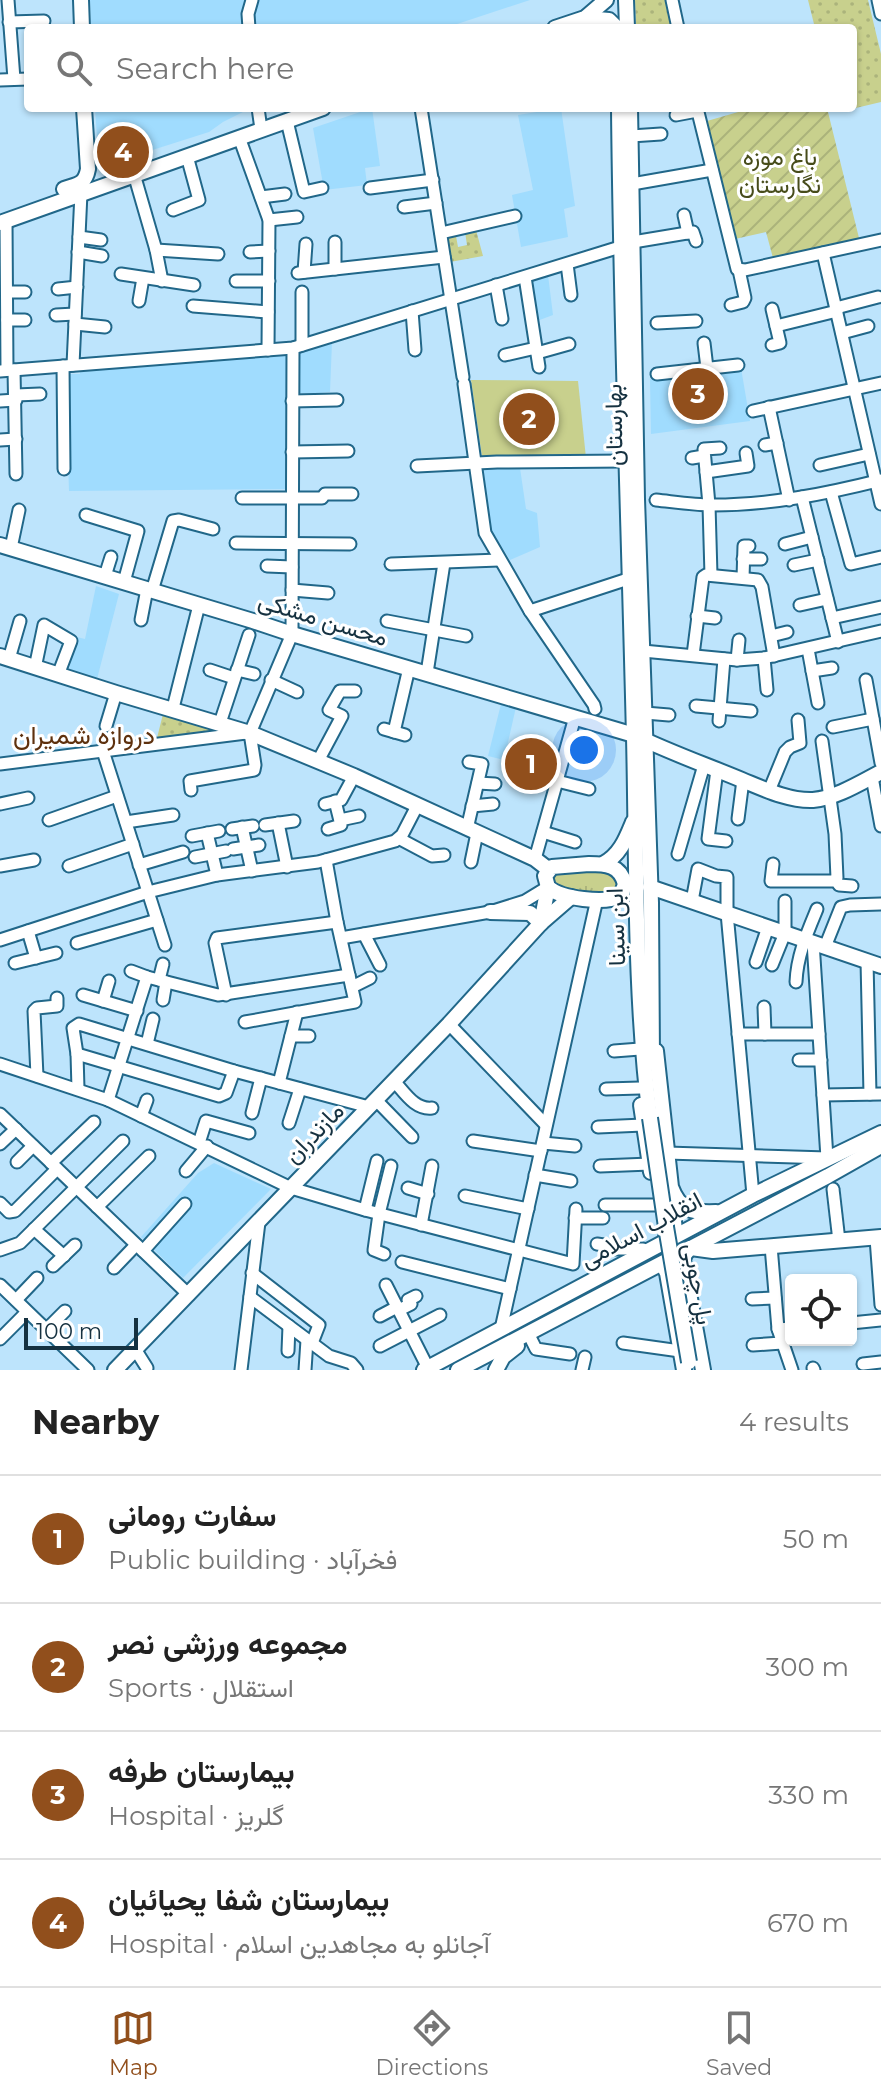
<!DOCTYPE html>
<html lang="en">
<head>
<meta charset="utf-8">
<style>
	body { margin:0; font-family:Montserrat,Vazirmatn,sans-serif; background:#f6f6f6; color:#222 }
	.controls { position:absolute; right:24px; bottom:24px; display:grid; overflow:hidden; border-radius:8px; box-shadow:0 2px 6px #0004 }
	.controls button { width:72px; height:72px; display:grid; place-items:center; padding:0; border:0; border-bottom:2px solid #e0e0e0; background:#fff; color:#222; font:40px sans-serif }
	.scale { position:absolute; left:24px; bottom:20px; width:114px; box-sizing:border-box; padding-left:8px; border:4px solid #153140; border-top:0; font-size:22px; line-height:28px; white-space:nowrap; color:#153140; -webkit-text-stroke:6px #fff; paint-order:stroke }
	.you { position:absolute; left:584px; top:750px; width:28px; height:28px; margin:-20px; border:6px solid #fff; border-radius:50%; background:#1a73e8; box-shadow:0 0 0 12px #1a73e833 }
	.badge { display:grid; place-items:center; width:52px; height:52px; border-radius:50%; background:#914f1c; color:#fff; font-size:26px; font-weight:700 }
	.pin { position:absolute; translate:-50% -50%; border:4px solid #fff; box-shadow:0 2px 8px #0006 }
	.list { margin:0; padding:0; list-style:none }
	h2 { display:flex; justify-content:space-between; align-items:center; height:104px; margin:0; padding:0 32px; font-size:34px }
	h2 small { font-size:26px; font-weight:400; color:#767676 }
	.list li { display:grid; grid-template-columns:52px 1fr auto; gap:24px; align-items:center; box-sizing:border-box; height:128px; padding:0 32px; border-top:2px solid #e0e0e0 }
	.list b { display:block; font-size:30px; white-space:nowrap }
	.list p { margin:0; font-size:26px; white-space:nowrap; color:#767676 }
	.list em { font-size:26px; font-style:normal; color:#767676 }
	.icon { flex:none; width:44px; height:44px; fill:none; stroke:currentColor; stroke-width:2; stroke-linecap:round; stroke-linejoin:round }
	.map { position:relative; flex:none; width:881px; height:1370px; overflow:hidden }
	.search { position:absolute; background:#fff; box-shadow:0 2px 6px #0004; left:24px; right:24px; top:24px; height:88px; display:flex; align-items:center; gap:20px; box-sizing:border-box; padding:0 28px; border-radius:8px; color:#767676; font-size:30px }
	.sheet { height:616px; background:#fff }
	nav { display:flex; justify-content:space-around; align-items:center; box-sizing:border-box; height:112px; border-top:2px solid #e0e0e0; background:#fff; font-size:22px; color:#767676 }
	nav a { display:grid; justify-items:center; gap:4px }
	nav .on { color:#914f1c }
	.map>svg:first-child { display:block }
</style>
</head>
<body>
<div class="map">
<svg width="881" height="1370" viewBox="0 0 881 1370">
	<defs>
		<pattern id="grass-tufts" width="24" height="20" patternUnits="userSpaceOnUse" patternTransform="scale(2)"><rect width="24" height="20" fill="#c8d08d"/><path d="M3 7l-1-3M5 7V3M7 7l1-3M15 17l-1-3M17 17v-4M19 17l1-3" fill="none" stroke="#abb37b"/></pattern>
		<pattern id="park-dots" width="8" height="8" patternUnits="userSpaceOnUse" patternTransform="scale(2)"><rect width="8" height="8" fill="#c8d08d"/><path d="M2 2h.1M6 6h.1" fill="none" stroke="#abb37b" stroke-width="1.8" stroke-linecap="round"/></pattern>
		<pattern id="garden-furrows" width="10" height="10" patternUnits="userSpaceOnUse" patternTransform="scale(2)"><rect width="10" height="10" fill="#c8d08d"/><path d="M-1 1l2-2M0 10L10 0M9 11l2-2" fill="none" stroke="#abb37b"/></pattern>
	</defs>
	<rect width="100%" height="100%" fill="#bde4fc"/>
	<g fill="#a0dcfe">
		<path d="M90,0H530L451,26V28H91Z"/>
		<path d="M95,108H251L223,122L209,132L99,167Z"/>
		<path d="M372,108L380,166L365,168L367,185L324,190L313,128Z"/>
		<path d="M561,108L575,206L564,209L568,237L521,247L512,195L533,190L518,115Z"/>
		<path d="M548,275L553,315L537,321L532,280Z"/>
		<path d="M332,342L330,392L312,394L299,393V354Z"/>
		<path d="M290,350V489L69,491L65,374H80V369Z"/>
		<path d="M741,368L750,421L651,434L650,379Z"/>
		<path d="M520,468L526,509L537,513L540,547L510,560L490,528L482,469Z"/>
		<path d="M96,586L119,594L97,679L69,669L77,637L85,639Z"/>
		<path d="M501,704L516,707L504,760L488,756Z"/>
		<path d="M214,1163L271,1189L183,1278L141,1237L198,1173Z"/>
	</g>
	<path fill="url(#grass-tufts)" d="M599,868L620,879L613,897L554,889L551,872Z"/>
	<g fill="url(#park-dots)">
		<path d="M635,0H666L672,28H636Z"/>
		<path d="M808,0H868L881,54V102L839,112L838,108H853V28H815Z"/>
		<path d="M476,230L483,256L450,262L446,238L456,236L458,247L467,245L465,232Z"/>
		<path d="M163,714L226,730L157,738Z"/>
	</g>
	<path fill="url(#garden-furrows)" d="M752,108H827L859,238L773,258L766,232L735,239L707,121Z"/>
	<path fill="#c8d08d" d="M471,380L578,381L586,458L482,457Z"/>
	<g fill="none" stroke-linecap="round" stroke-linejoin="round">
		<defs>
			<g id="minor">
				<path d="M8,0L14,79"/>
				<path d="M672,0L678,28"/>
				<path d="M878,0L881,14"/>
				<path d="M9,22L44,21"/>
				<path d="M249,28L248,14L252,0"/>
				<path d="M0,80L28,79"/>
				<path d="M258,108L261,129"/>
				<path d="M421,108L463,377"/>
				<path d="M697,108L737,269L745,270L881,240"/>
				<path d="M676,115L697,111"/>
				<path d="M287,121L304,192L322,188"/>
				<path d="M631,136L661,134"/>
				<path d="M239,137L269,220L268,350"/>
				<path d="M134,174L156,250L162,281"/>
				<path d="M632,184L712,170"/>
				<path d="M370,188L433,180"/>
				<path d="M261,197L285,194"/>
				<path d="M404,207L436,203"/>
				<path d="M173,210L199,200L187,156"/>
				<path d="M684,215L688,233"/>
				<path d="M269,220L297,217"/>
				<path d="M6,221L7,370"/>
				<path d="M441,233L515,216"/>
				<path d="M79,237L101,240"/>
				<path d="M335,242V269"/>
				<path d="M633,242L693,232L696,241"/>
				<path d="M156,250L218,254"/>
				<path d="M78,252L102,256"/>
				<path d="M250,252L269,251"/>
				<path d="M823,253L881,504"/>
				<path d="M567,264L571,295"/>
				<path d="M304,272L306,244"/>
				<path d="M298,273L444,257"/>
				<path d="M121,274L194,285"/>
				<path d="M525,277L539,367"/>
				<path d="M236,281H269"/>
				<path d="M496,285L502,319"/>
				<path d="M58,289L77,287"/>
				<path d="M7,292H25"/>
				<path d="M302,292V345"/>
				<path d="M139,301L143,278"/>
				<path d="M731,305L743,302L745,298L739,270"/>
				<path d="M193,306L268,312"/>
				<path d="M836,308L878,297"/>
				<path d="M772,309L780,343L772,345"/>
				<path d="M412,311L415,350"/>
				<path d="M56,315L75,314"/>
				<path d="M7,320H25"/>
				<path d="M657,323L696,321"/>
				<path d="M75,324L105,327"/>
				<path d="M776,326L837,311"/>
				<path d="M842,333L868,326"/>
				<path d="M704,343L707,368"/>
				<path d="M537,353L569,344"/>
				<path d="M505,355L536,348"/>
				<path d="M73,365L81,193"/>
				<path d="M63,366L64,469"/>
				<path d="M14,370L16,474"/>
				<path d="M0,371L293,348L620,247"/>
				<path d="M657,374L738,365"/>
				<path d="M464,384L485,533L530,611L594,705L595,709"/>
				<path d="M16,395L40,394"/>
				<path d="M0,401L16,400"/>
				<path d="M292,401L337,400"/>
				<path d="M769,407L789,500"/>
				<path d="M753,411L881,383"/>
				<path d="M0,440L16,439"/>
				<path d="M765,445L777,443"/>
				<path d="M292,452L348,451"/>
				<path d="M692,458L704,456"/>
				<path d="M820,465L869,454"/>
				<path d="M417,466L497,462L627,461"/>
				<path d="M706,472L748,466L746,453"/>
				<path d="M831,492L851,564L881,557"/>
				<path d="M802,497L838,642"/>
				<path d="M242,498H322L325,494H352"/>
				<path d="M656,500C675,502 694,505 713,505C770,505 825,494 881,480"/>
				<path d="M86,515L138,531L124,582"/>
				<path d="M236,543L350,544"/>
				<path d="M785,544L812,537"/>
				<path d="M11,548L19,510"/>
				<path d="M743,559H761"/>
				<path d="M391,564L499,560"/>
				<path d="M794,565L818,560"/>
				<path d="M267,566L292,567"/>
				<path d="M711,575L709,505L704,449L720,448"/>
				<path d="M105,576L111,557"/>
				<path d="M743,578L744,546H749"/>
				<path d="M292,590L328,593"/>
				<path d="M152,591L173,521L179,520L213,529"/>
				<path d="M800,605L827,599"/>
				<path d="M530,611L628,579"/>
				<path d="M697,616L715,618"/>
				<path d="M832,618L881,607"/>
				<path d="M141,620L147,589"/>
				<path d="M387,621L466,636"/>
				<path d="M771,636L787,632"/>
				<path d="M808,649L818,703"/>
				<path d="M643,651L737,660L764,658L881,631"/>
				<path d="M693,655L703,577L706,575L758,580L762,587L774,656"/>
				<path d="M764,658L767,690"/>
				<path d="M9,659L20,621"/>
				<path d="M737,660L739,640"/>
				<path d="M35,668L44,625L71,641L58,675"/>
				<path d="M210,670L234,678"/>
				<path d="M237,670L254,674"/>
				<path d="M812,671L832,668"/>
				<path d="M427,673L444,563"/>
				<path d="M271,680L297,692"/>
				<path d="M866,680L881,763"/>
				<path d="M696,706L751,711"/>
				<path d="M173,708L199,605"/>
				<path d="M645,713L669,715"/>
				<path d="M719,721L724,659"/>
				<path d="M220,723L249,635"/>
				<path d="M106,726L116,693"/>
				<path d="M833,727L873,719"/>
				<path d="M384,729L405,735"/>
				<path d="M394,732L409,668"/>
				<path d="M250,733L292,634L293,348"/>
				<path d="M103,751L165,945"/>
				<path d="M318,761L342,716L329,710L340,691H355"/>
				<path d="M0,764L246,733"/>
				<path d="M717,770L708,839L726,841"/>
				<path d="M872,777L881,826"/>
				<path d="M557,781L589,789"/>
				<path d="M478,783L495,784"/>
				<path d="M191,790L190,781L254,770L255,765L250,733"/>
				<path d="M769,791L785,752L790,747L800,743L798,720"/>
				<path d="M0,804L28,798"/>
				<path d="M325,804L341,800L354,776"/>
				<path d="M472,806L493,804"/>
				<path d="M738,819L743,780"/>
				<path d="M49,820L117,796"/>
				<path d="M340,820L359,816"/>
				<path d="M126,822L173,815"/>
				<path d="M278,823L287,867"/>
				<path d="M265,825L294,821"/>
				<path d="M242,827L252,871"/>
				<path d="M232,829L253,826"/>
				<path d="M328,829L341,825L335,801"/>
				<path d="M467,829L482,764L469,762"/>
				<path d="M543,832L575,842"/>
				<path d="M207,833L217,875"/>
				<path d="M192,836L219,831"/>
				<path d="M400,839L432,856L444,855"/>
				<path d="M233,849L259,845"/>
				<path d="M678,854L704,765"/>
				<path d="M195,857L226,851"/>
				<path d="M535,859L575,717"/>
				<path d="M471,862L477,833"/>
				<path d="M773,864L771,881H833L837,878L835,834L822,741"/>
				<path d="M139,865L183,852"/>
				<path d="M0,866L34,860"/>
				<path d="M69,866L133,844"/>
				<path d="M836,880L839,885L852,886"/>
				<path d="M692,901L698,869L716,876L727,877V913L753,1195"/>
				<path d="M28,931L36,958"/>
				<path d="M364,934L380,965"/>
				<path d="M341,938L490,912L525,901L548,887"/>
				<path d="M0,940L148,892L217,875L318,862L395,841L402,835L417,806"/>
				<path d="M77,943L157,920"/>
				<path d="M825,947L841,907L850,905L881,904"/>
				<path d="M867,961L870,1094"/>
				<path d="M756,962L768,927"/>
				<path d="M15,963L56,953"/>
				<path d="M772,965L785,933V901"/>
				<path d="M131,971L147,977L218,995L349,975"/>
				<path d="M159,980L163,964"/>
				<path d="M796,982C797,956 807,933 817,909"/>
				<path d="M352,987L370,978"/>
				<path d="M83,995L137,1011"/>
				<path d="M226,995L215,943L217,938L337,922"/>
				<path d="M163,1000L166,982"/>
				<path d="M103,1001L109,981"/>
				<path d="M764,1007L765,1034"/>
				<path d="M245,1022L355,1002L337,922L326,860"/>
				<path d="M449,1024L546,1125"/>
				<path d="M738,1034H819"/>
				<path d="M291,1036H309"/>
				<path d="M147,1044L153,1019"/>
				<path d="M614,1051L640,1049"/>
				<path d="M77,1054L219,1096L226,1093L234,1071"/>
				<path d="M799,1060H821"/>
				<path d="M0,1064L108,1100L291,1188L365,1210L573,1264L576,1209"/>
				<path d="M37,1076L34,1011L37,1008L57,1006V998"/>
				<path d="M394,1081C405,1093 415,1110 432,1108"/>
				<path d="M279,1083L297,1012"/>
				<path d="M78,1089L77,1054L73,1028L79,1024L234,1071L369,1107"/>
				<path d="M606,1089L640,1088"/>
				<path d="M823,1095L881,1094"/>
				<path d="M108,1100L147,977"/>
				<path d="M376,1100L412,1137"/>
				<path d="M252,1113L261,1078"/>
				<path d="M0,1114L189,1295"/>
				<path d="M141,1116L147,1100"/>
				<path d="M289,1123L300,1089"/>
				<path d="M598,1127L643,1125"/>
				<path d="M473,1141L541,1151"/>
				<path d="M199,1143L206,1121L249,1133"/>
				<path d="M543,1143L575,1146"/>
				<path d="M0,1144L16,1129"/>
				<path d="M667,1153L827,1158L813,942"/>
				<path d="M17,1162L33,1146"/>
				<path d="M51,1163L94,1122"/>
				<path d="M600,1166L650,1164"/>
				<path d="M186,1171L207,1146"/>
				<path d="M535,1175L571,1181"/>
				<path d="M408,1188L428,1194"/>
				<path d="M833,1189L839,1241"/>
				<path d="M465,1196L528,1209"/>
				<path d="M0,1203L9,1212L15,1211L57,1169"/>
				<path d="M605,1205H657"/>
				<path d="M97,1207L149,1156"/>
				<path d="M365,1210L377,1161"/>
				<path d="M575,1218H603"/>
				<path d="M421,1225L432,1166"/>
				<path d="M34,1229L64,1256"/>
				<path d="M876,1238L881,1305"/>
				<path d="M597,1244L604,1245L607,1249H643L648,1252"/>
				<path d="M771,1246L778,1329L792,1370"/>
				<path d="M0,1250L20,1243L123,1141"/>
				<path d="M143,1251L185,1204"/>
				<path d="M384,1254L374,1250L379,1214L391,1166"/>
				<path d="M402,1262L510,1289"/>
				<path d="M53,1266L75,1245"/>
				<path d="M114,1268L136,1245"/>
				<path d="M252,1273L319,1325L312,1343"/>
				<path d="M0,1285L88,1370"/>
				<path d="M386,1285L428,1368"/>
				<path d="M250,1297L329,1356L351,1363L357,1370"/>
				<path d="M752,1299L775,1298"/>
				<path d="M16,1300L37,1278"/>
				<path d="M399,1310L411,1304L408,1300L416,1296"/>
				<path d="M380,1316L397,1307"/>
				<path d="M851,1323L881,1320"/>
				<path d="M47,1329L65,1311"/>
				<path d="M501,1329L597,899"/>
				<path d="M778,1329L791,1328"/>
				<path d="M528,1333L536,1349L570,1354"/>
				<path d="M0,1339L24,1315"/>
				<path d="M623,1343L680,1351"/>
				<path d="M753,1345L782,1343"/>
				<path d="M380,1346L440,1315"/>
				<path d="M135,1349L147,1368"/>
				<path d="M288,1351L289,1326"/>
				<path d="M863,1364L881,1362"/>
				<path d="M813,1368L814,1370"/>
				<path d="M241,1370L259,1222"/>
				<path d="M305,1370L307,1340"/>
				<path d="M582,1370L585,1357"/>
			</g>
			<g id="major">
				<path d="M81,0L82,28"/>
				<path d="M626,0L627,28"/>
				<path d="M585,18L609,20L617,28"/>
				<path d="M555,28L585,18L606,0"/>
				<path d="M619,108C621,318 629,527 634,737C637,864 634,992 650,1118"/>
				<path d="M630,108L637,499L651,903L652,1059"/>
				<path d="M64,189C78,184 85,185 88,169L84,108"/>
				<path d="M0,223L323,108"/>
				<path d="M0,545L253,621L292,634L634,735C669,752 706,765 742,780C764,789 789,801 813,800C836,798 860,783 881,772"/>
				<path d="M0,656L116,693L250,733L354,776L535,859L548,869"/>
				<path d="M589,864C606,864 620,865 625,884L621,896C605,904 561,899 548,887L545,876L552,867Z"/>
				<path d="M603,864C620,855 626,839 633,822"/>
				<path d="M650,887L881,966"/>
				<path d="M490,912L530,913L541,923"/>
				<path d="M541,923L548,887"/>
				<path d="M656,1051L671,1187C680,1211 692,1213 716,1212"/>
				<path d="M641,1105L651,1172"/>
				<path d="M666,1237L673,1235L675,1231L671,1192"/>
				<path d="M690,1248L685,1254L683,1260L703,1370"/>
				<path d="M691,1248L713,1251L881,1237"/>
				<path d="M664,1267L667,1273L684,1370"/>
				<path d="M115,1370L449,1024L541,923L571,897"/>
				<path d="M424,1370L753,1195L881,1133"/>
				<path d="M458,1370L828,1176L881,1146"/>
				<path d="M496,1370L503,1357L517,1346"/>
			</g>
		</defs>
		<use href="#minor" stroke="#216789" stroke-width="15"/>
		<use href="#major" stroke="#216789" stroke-width="18"/>
		<use href="#minor" stroke="#fff" stroke-width="11"/>
		<use href="#major" stroke="#fff" stroke-width="14"/>
		<defs>
			<path id="major-bridge" d="M650,1118L666,1227L689,1362"/>
		</defs>
		<use href="#major-bridge" stroke="#216789" stroke-width="18" stroke-linecap="butt"/>
		<use href="#major-bridge" stroke="#fff" stroke-width="14"/>
	</g>
	<g text-anchor="middle" stroke-width="6" stroke-linejoin="round" paint-order="stroke">
		<g font-size="24" fill="#474c1a" stroke="#fff">
			<text x="780" y="165">باغ موزه<tspan x="780" dy="28">نگارستان</tspan></text>
		</g>
		<g font-size="24" fill="#153140" stroke="#fff">
			<text transform="translate(614 425) rotate(-91)" y="8">بهارستان</text>
			<text transform="translate(323 619) rotate(17)" y="8">محسن مشکی</text>
			<text transform="translate(616 927) rotate(-92)" y="8">ابن سینا</text>
			<text transform="translate(314 1133) rotate(-46)" y="8">مازندران</text>
			<text transform="translate(641 1230) rotate(-28)" y="8">انقلاب اسلامی</text>
			<text transform="translate(698 1284) rotate(80)" y="8">پل چوبی</text>
		</g>
		<g font-size="26" fill="#5e310e" stroke="#fff">
			<text x="84" y="744">دروازه شمیران</text>
		</g>
	</g>
</svg>
<div class="controls">
<button><svg class="icon" aria-label="locate" viewBox="0 0 24 24"><circle cx="12" cy="12" r="6"/><path d="M12 2v4M12 18v4M2 12h4M18 12h4"/></svg></button>
</div>
<div class="scale">100 m</div>
<div class="you"></div>
<div class="pin badge" style="left:531px;top:764px">1</div>
<div class="pin badge" style="left:529px;top:419px">2</div>
<div class="pin badge" style="left:698px;top:394px">3</div>
<div class="pin badge" style="left:123px;top:152px">4</div>
<div class="search"><svg class="icon" aria-label="search" viewBox="0 0 24 24"><circle cx="10" cy="10" r="6"/><path d="M15 15l6 6"/></svg>Search here</div>
</div>
<section class="sheet">
<h2>Nearby<small>4 results</small></h2>
<ul class="list">
<li><span class="badge">1</span><div><b>سفارت رومانی</b><p>Public building · فخرآباد</p></div><em>50 m</em></li>
<li><span class="badge">2</span><div><b>مجموعه ورزشی نصر</b><p>Sports · استقلال</p></div><em>300 m</em></li>
<li><span class="badge">3</span><div><b>بیمارستان طرفه</b><p>Hospital · گلریز</p></div><em>330 m</em></li>
<li><span class="badge">4</span><div><b>بیمارستان شفا یحیائیان</b><p>Hospital · آجانلو به مجاهدین اسلام</p></div><em>670 m</em></li>
</ul>
</section>
<nav>
<a class="on"><svg class="icon" aria-label="map" viewBox="0 0 24 24"><path d="M3 6l6-2 6 2 6-2v14l-6 2-6-2-6 2zM9 4v14M15 6v14"/></svg>Map</a>
<a><svg class="icon" aria-label="directions" viewBox="0 0 24 24"><path d="M12 3l9 9-9 9-9-9zM9 14v-3h6M13 9l2 2-2 2"/></svg>Directions</a>
<a><svg class="icon" aria-label="saved" viewBox="0 0 24 24"><path d="M7 4h10v16l-5-4-5 4z"/></svg>Saved</a>
</nav>
</body>
</html>
